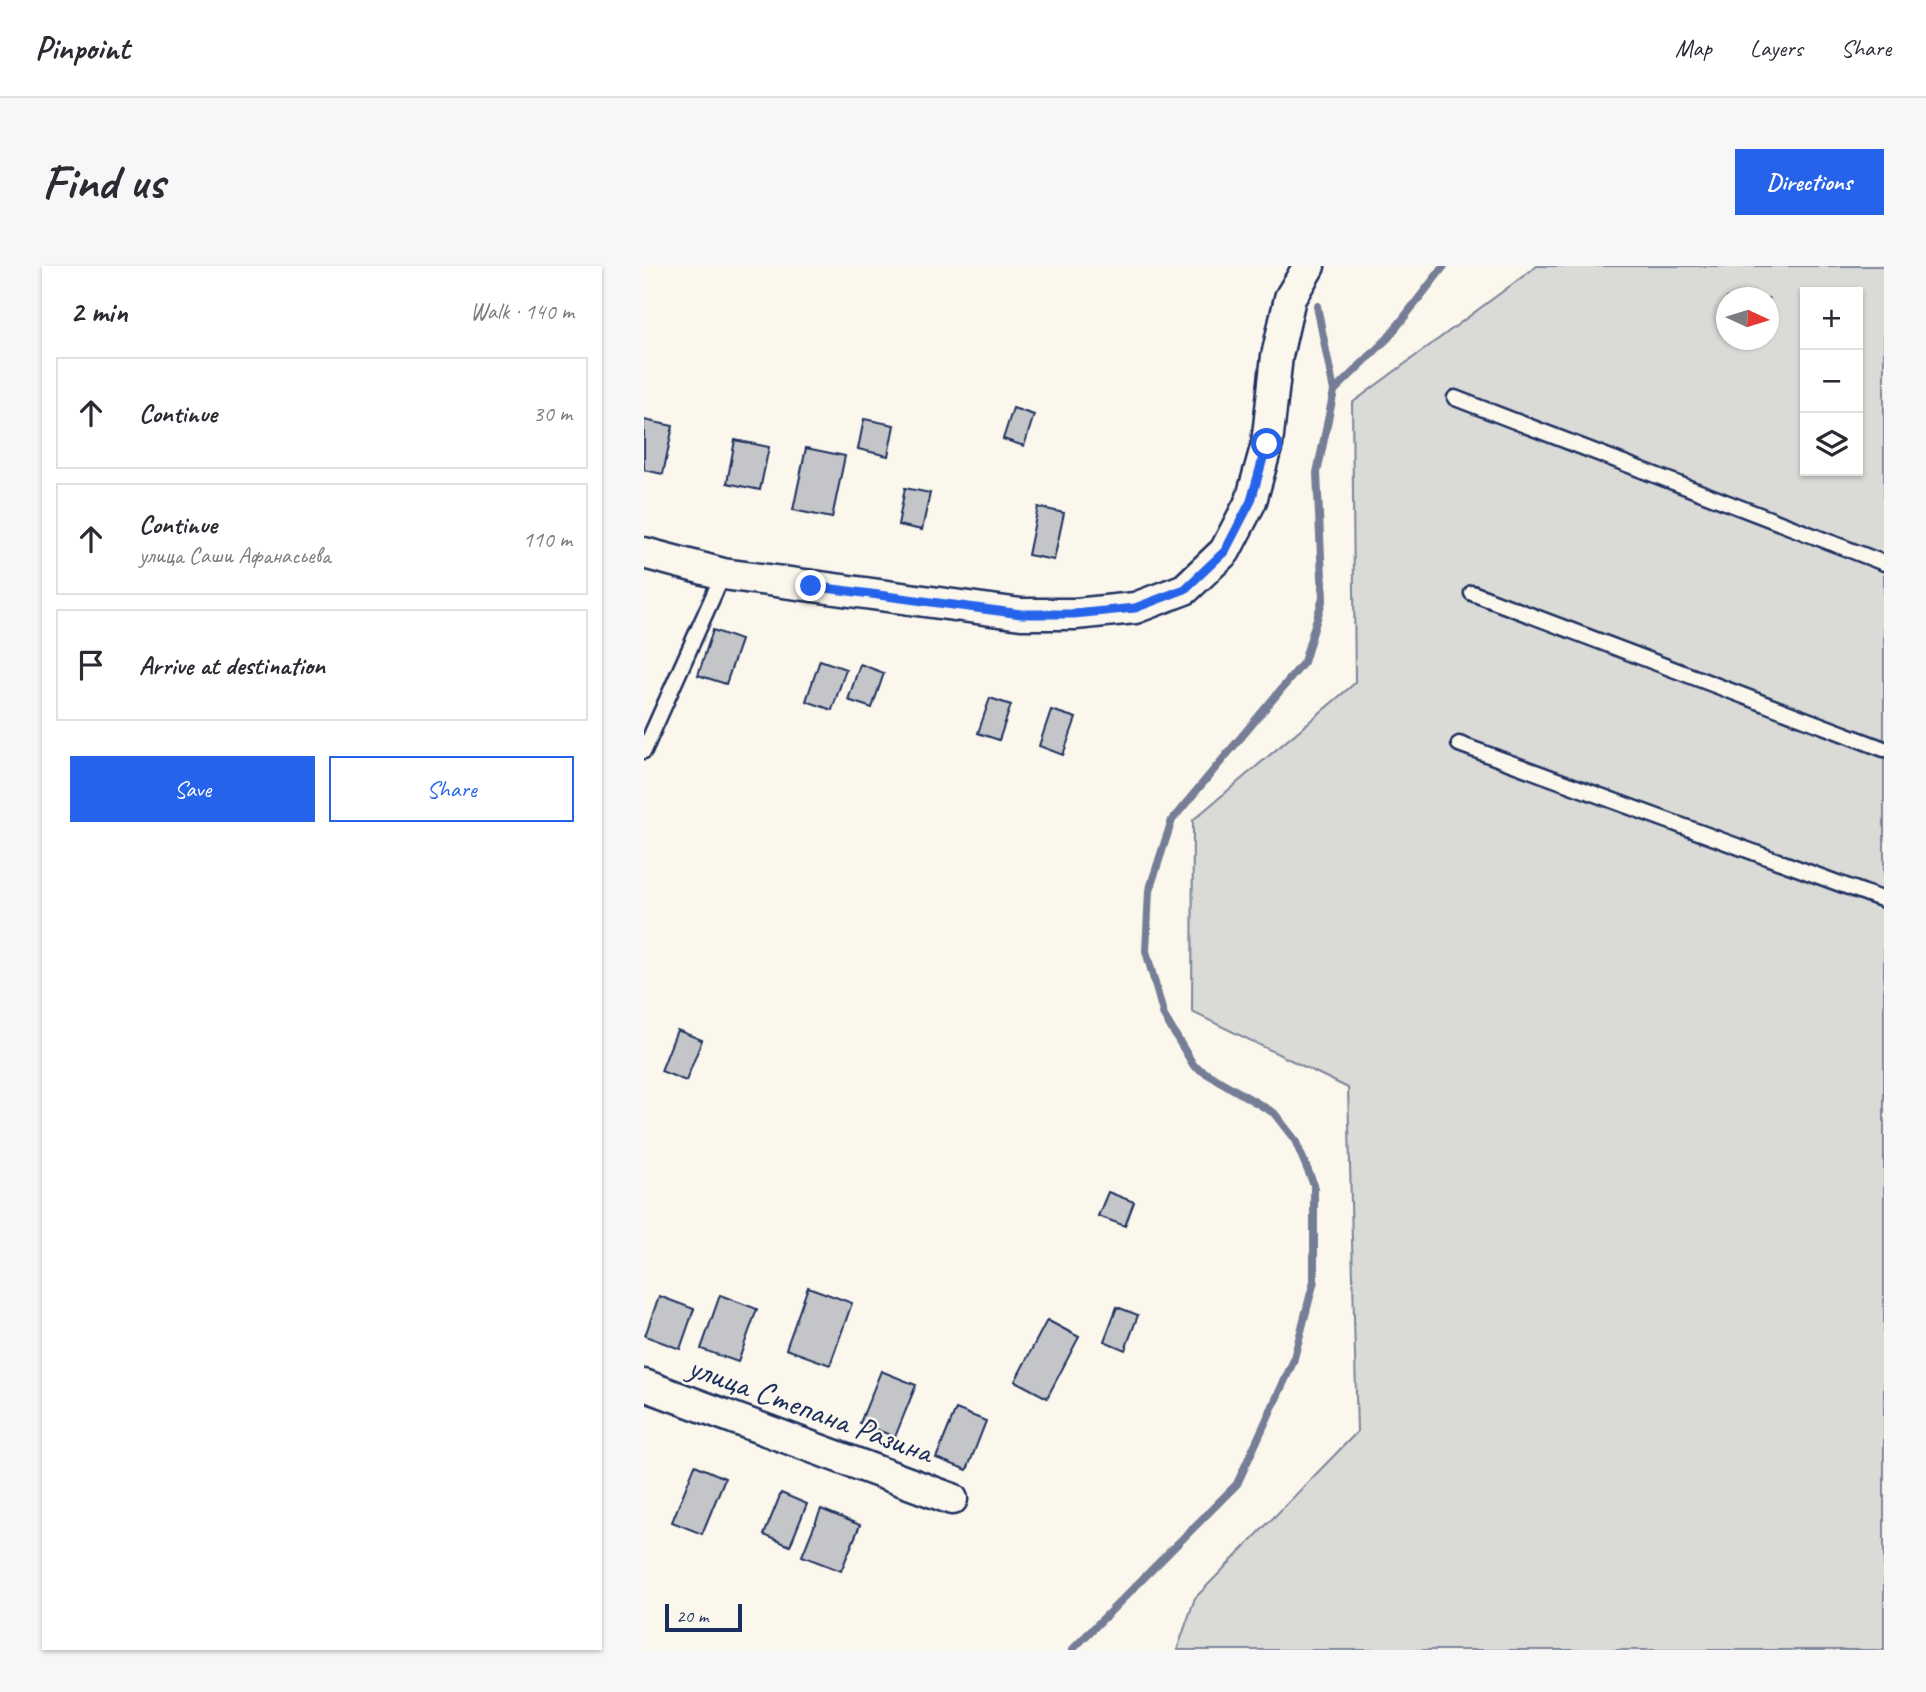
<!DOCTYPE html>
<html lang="en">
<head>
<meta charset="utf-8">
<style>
	body { margin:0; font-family:Caveat,sans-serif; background:#f7f7f7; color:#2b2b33 }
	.controls { position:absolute; right:21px; top:21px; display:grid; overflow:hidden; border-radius:0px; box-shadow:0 2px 5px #0004 }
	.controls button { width:63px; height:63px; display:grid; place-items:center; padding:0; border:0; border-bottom:2px solid #e1e1e2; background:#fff; color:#2b2b33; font:35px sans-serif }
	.compass { position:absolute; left:1072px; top:21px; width:63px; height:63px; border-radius:50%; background:#fff; box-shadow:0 2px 5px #0004; rotate:94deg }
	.scale { position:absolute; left:21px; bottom:18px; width:77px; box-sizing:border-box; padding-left:7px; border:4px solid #1b2f5e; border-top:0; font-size:19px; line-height:24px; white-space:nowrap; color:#1b2f5e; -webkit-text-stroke:5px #fbf7ec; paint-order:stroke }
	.stop { position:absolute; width:21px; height:21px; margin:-16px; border:5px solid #2563eb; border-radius:50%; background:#fff }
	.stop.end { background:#2563eb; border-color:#fff; box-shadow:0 2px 7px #0008 }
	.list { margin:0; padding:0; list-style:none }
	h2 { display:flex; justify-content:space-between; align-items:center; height:91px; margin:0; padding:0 28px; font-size:30px }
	h2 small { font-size:23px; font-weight:400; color:#7c7c81 }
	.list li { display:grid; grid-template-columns:46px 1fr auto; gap:21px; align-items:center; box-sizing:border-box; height:112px; margin:0 14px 14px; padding:0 14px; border:2px solid #e1e1e2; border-radius:0px }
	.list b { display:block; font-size:26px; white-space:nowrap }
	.list p { margin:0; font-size:23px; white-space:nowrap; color:#7c7c81 }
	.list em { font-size:23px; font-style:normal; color:#7c7c81 }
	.actions { display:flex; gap:14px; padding:21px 28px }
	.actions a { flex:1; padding:16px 0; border:2px solid #2563eb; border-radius:0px; text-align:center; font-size:24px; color:#2563eb }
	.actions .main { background:#2563eb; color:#fff }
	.icon { flex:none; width:38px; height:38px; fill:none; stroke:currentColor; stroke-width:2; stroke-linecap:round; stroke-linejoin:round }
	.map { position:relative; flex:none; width:1240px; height:1384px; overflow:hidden; border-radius:0px }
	header { display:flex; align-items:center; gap:42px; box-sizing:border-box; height:98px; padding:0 35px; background:#fff; border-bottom:2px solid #e1e1e2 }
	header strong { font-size:33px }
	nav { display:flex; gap:38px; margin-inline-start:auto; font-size:24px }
	.intro { display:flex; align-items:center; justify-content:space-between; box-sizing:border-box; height:168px; padding:0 42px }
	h1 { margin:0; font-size:49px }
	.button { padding:18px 32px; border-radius:0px; background:#2563eb; color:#fff; font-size:24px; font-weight:700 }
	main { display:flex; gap:42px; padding:0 42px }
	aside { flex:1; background:#fff; border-radius:0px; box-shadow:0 2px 5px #0004 }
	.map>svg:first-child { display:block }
</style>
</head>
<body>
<header>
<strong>Pinpoint</strong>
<nav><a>Map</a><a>Layers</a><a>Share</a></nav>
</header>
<div class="intro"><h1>Find us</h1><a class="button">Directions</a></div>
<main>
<aside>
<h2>2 min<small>Walk · 140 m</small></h2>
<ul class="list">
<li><svg class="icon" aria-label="ahead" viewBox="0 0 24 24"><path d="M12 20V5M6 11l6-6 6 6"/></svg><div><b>Continue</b></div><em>30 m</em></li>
<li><svg class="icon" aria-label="ahead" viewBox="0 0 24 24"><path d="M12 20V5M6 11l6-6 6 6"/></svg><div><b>Continue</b><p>улица Саши Афанасьева</p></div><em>110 m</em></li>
<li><svg class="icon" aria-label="arrive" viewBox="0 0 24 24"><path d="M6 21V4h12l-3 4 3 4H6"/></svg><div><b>Arrive at destination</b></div></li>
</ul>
<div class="actions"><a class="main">Save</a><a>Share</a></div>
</aside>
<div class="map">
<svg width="1240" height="1384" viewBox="0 0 1240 1384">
	<rect width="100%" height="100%" fill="#fbf7ec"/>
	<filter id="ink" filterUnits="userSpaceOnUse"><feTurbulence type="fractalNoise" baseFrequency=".0143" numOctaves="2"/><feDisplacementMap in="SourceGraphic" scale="14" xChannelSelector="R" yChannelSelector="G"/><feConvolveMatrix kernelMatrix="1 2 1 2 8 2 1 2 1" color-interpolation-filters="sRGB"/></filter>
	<g filter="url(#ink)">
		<path fill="#dadad7" stroke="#7a849a" stroke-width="2" fill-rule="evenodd" d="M893,0H1240V1384H533L551,1332L713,1166L704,822L548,746L549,554L711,417L708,137ZM1161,26H1214V205H1161ZM1083,32H1125V74H1083Z"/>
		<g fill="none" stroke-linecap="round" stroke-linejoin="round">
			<g stroke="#747e96" stroke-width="8">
				<path d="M673,40L690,125"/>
				<path d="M428,1384L593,1218L649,1096L670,1015V919L651,874L630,847L550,800L520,750L502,685L505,625L528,554L660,396L679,332L673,207L690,125L744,72L800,0"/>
			</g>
		</g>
		<g fill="#c3c5c9" stroke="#1b2f5e" stroke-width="2">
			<path d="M369,142L390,149L380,180L359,173Z"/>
			<path d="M220,153L250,159L244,190L214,183Z"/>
			<path d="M0,154L29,160L19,208L0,204Z"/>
			<path d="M91,174L125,181L116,224L83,217Z"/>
			<path d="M162,182L201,190L188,252L149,244Z"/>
			<path d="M261,222L286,227L278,264L254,259Z"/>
			<path d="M394,241L420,247L410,294L384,289Z"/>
			<path d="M69,364L97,374L82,418L54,409Z"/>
			<path d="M176,394L202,403L188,444L162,435Z"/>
			<path d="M216,398L240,407L228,442L204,434Z"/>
			<path d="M346,432L367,439L355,474L334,467Z"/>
			<path d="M407,444L432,452L419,489L395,480Z"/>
			<path d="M33,764L58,774L42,815L17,805Z"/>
			<path d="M464,926L490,936L481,960L454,950Z"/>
			<path d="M164,1021L208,1037L186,1099L142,1083Z"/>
			<path d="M76,1029L113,1043L94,1096L57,1083Z"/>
			<path d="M15,1030L50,1043L36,1083L1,1070Z"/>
			<path d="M473,1041L494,1049L481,1084L460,1075Z"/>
			<path d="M403,1054L435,1071L403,1132L371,1115Z"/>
			<path d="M237,1105L272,1119L251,1171L216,1157Z"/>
			<path d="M312,1143L342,1155L323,1204L292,1192Z"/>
			<path d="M51,1199L81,1212L58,1268L28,1256Z"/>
			<path d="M137,1227L163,1238L146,1280L120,1269Z"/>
			<path d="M177,1243L216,1259L197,1305L158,1290Z"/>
		</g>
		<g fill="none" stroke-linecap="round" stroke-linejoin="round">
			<defs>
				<g id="lane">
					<path d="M811,132L1240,297"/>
					<path d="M828,327L1240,483"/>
					<path d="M815,478L1240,634"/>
					<path d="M0,485L79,308"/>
				</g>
				<g id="street">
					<path d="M0,287L79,308L377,348H431L491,342L541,323L581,285L607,235L623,178L633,90L646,32L665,0"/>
					<path d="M0,1119L308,1233"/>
				</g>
			</defs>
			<use href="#lane" stroke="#1b2f5e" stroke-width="19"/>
			<use href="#street" stroke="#1b2f5e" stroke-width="35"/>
			<use href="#lane" stroke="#fbf7ec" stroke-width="14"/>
			<use href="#street" stroke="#fbf7ec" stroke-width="30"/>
		</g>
	</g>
	<g fill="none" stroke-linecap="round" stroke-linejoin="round" filter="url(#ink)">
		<path stroke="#2563eb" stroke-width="9" d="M167,320L377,348H430L491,342L541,323L581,285L607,235L623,178"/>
	</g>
	<g text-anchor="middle" stroke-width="5" stroke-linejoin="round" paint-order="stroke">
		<g font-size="33" fill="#1b2f5e" stroke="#fbf7ec">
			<text transform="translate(167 1142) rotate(20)" y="12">улица Степана Разина</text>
		</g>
	</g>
</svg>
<div class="controls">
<button>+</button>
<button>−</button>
<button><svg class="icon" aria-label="layers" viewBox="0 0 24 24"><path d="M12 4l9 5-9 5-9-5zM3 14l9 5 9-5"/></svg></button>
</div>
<svg class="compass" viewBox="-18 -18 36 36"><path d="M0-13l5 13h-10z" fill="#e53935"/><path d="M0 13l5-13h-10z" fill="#7c7c81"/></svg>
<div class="scale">20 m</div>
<div class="stop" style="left:623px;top:178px"></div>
<div class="stop end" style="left:167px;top:320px"></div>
</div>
</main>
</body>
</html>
